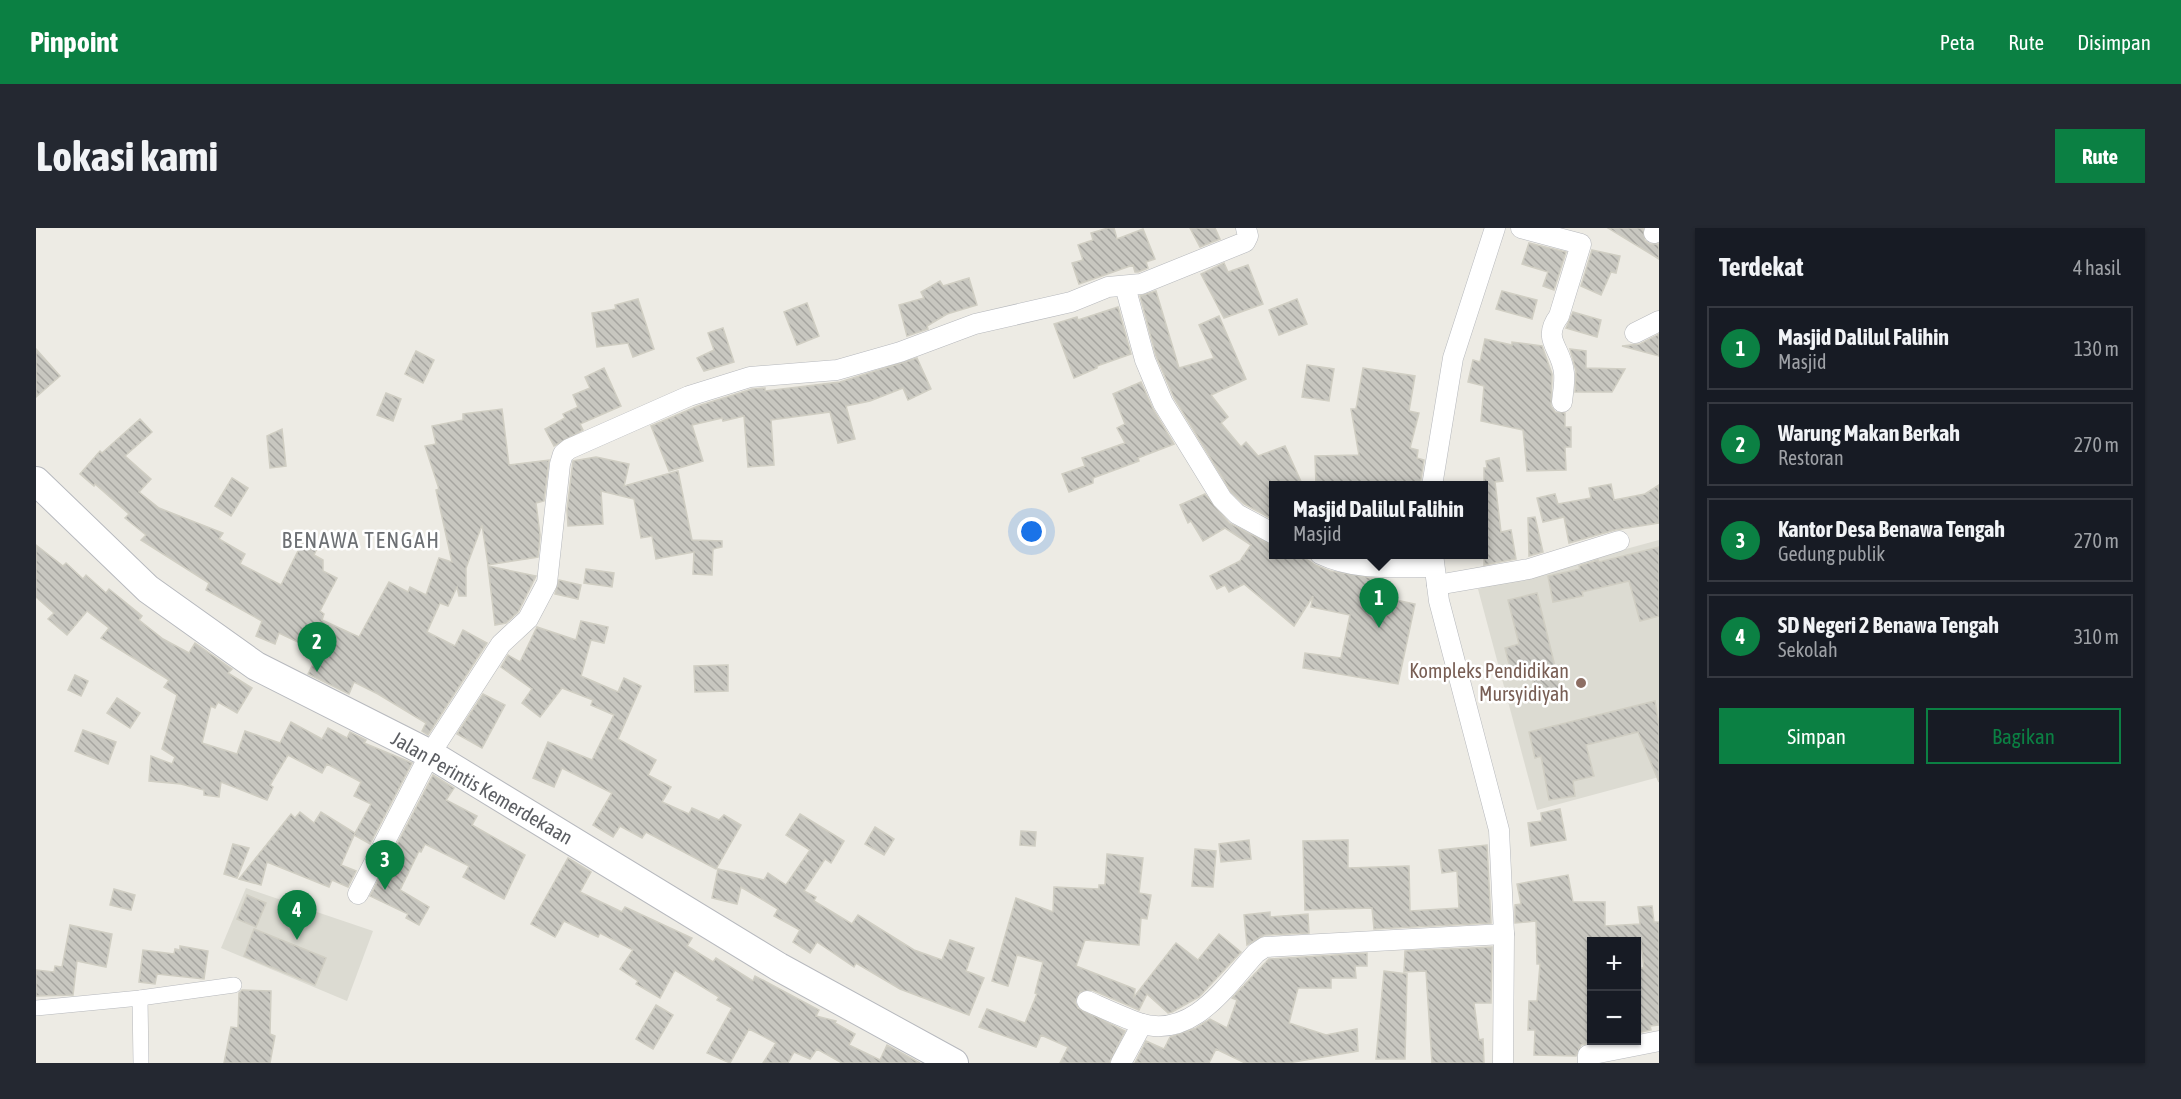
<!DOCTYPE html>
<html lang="id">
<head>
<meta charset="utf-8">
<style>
	body { margin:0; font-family:"Asap Condensed",sans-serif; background:#242831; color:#f1f3f6 }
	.controls { position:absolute; right:18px; bottom:18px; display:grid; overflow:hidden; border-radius:0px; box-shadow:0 2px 4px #0004 }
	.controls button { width:54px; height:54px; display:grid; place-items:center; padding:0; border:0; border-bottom:2px solid #363941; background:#171b24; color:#f1f3f6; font:30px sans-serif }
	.you { position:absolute; left:996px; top:304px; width:21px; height:21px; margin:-15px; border:4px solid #fff; border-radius:50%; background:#1a73e8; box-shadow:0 0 0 9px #1a73e833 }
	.badge { display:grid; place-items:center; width:39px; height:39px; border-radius:50%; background:#0b8043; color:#fff; font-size:20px; font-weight:700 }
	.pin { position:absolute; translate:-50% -50px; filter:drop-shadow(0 2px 3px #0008) }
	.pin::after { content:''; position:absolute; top:32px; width:21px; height:18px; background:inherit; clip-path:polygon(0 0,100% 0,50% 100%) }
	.popup { position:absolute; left:1233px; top:253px; width:219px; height:78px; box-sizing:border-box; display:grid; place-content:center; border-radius:0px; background:#171b24; filter:drop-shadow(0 2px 4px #0005); font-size:20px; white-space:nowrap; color:#9ea1a6 }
	.popup b { font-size:22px; color:#f1f3f6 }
	.popup::after { content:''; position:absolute; left:50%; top:100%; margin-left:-12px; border:12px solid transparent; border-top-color:#171b24 }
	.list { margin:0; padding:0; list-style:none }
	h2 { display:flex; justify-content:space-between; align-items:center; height:78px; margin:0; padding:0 24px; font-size:26px }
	h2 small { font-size:20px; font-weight:400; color:#9ea1a6 }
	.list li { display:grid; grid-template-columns:39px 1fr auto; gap:18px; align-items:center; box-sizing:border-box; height:84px; margin:0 12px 12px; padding:0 12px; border:2px solid #363941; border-radius:0px }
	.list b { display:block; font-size:22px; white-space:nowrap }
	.list p { margin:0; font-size:20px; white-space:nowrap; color:#9ea1a6 }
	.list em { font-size:20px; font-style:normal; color:#9ea1a6 }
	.actions { display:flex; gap:12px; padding:18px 24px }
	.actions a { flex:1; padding:14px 0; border:2px solid #0b8043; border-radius:0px; text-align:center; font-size:21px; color:#0b8043 }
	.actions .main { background:#0b8043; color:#fff }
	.map { position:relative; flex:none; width:1623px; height:835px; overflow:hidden; border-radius:0px }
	header { display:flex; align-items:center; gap:36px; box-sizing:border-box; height:84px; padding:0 30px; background:#0b8043; color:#fff }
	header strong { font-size:28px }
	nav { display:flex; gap:33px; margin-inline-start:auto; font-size:21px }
	.intro { display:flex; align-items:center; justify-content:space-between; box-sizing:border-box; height:144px; padding:0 36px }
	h1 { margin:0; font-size:42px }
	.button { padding:15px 27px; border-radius:0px; background:#0b8043; color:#fff; font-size:21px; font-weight:700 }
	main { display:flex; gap:36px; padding:0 36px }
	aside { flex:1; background:#171b24; border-radius:0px; box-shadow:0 2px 4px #0004 }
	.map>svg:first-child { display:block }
</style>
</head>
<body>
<header>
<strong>Pinpoint</strong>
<nav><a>Peta</a><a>Rute</a><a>Disimpan</a></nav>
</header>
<div class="intro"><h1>Lokasi kami</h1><a class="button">Rute</a></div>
<main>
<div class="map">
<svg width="1623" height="835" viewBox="0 0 1623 835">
	<defs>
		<pattern id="building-back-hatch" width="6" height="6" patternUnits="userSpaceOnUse" patternTransform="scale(1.5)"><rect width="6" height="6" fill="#c8c7c0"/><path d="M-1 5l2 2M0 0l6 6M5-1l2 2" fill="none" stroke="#a6a5a0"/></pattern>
	</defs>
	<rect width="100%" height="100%" fill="#edebe4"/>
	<g fill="#dcdbd2">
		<path d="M1623,312V549L1501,582L1442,361Z"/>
		<path d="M210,660L337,703L311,773L185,720Z"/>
	</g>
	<g fill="url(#building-back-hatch)" stroke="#d0cec3" stroke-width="1.5">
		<path d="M1072,0H1078L1081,11L1107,1L1119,31L1110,34L1112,40L1102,44H1099L1097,37L1043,56L1036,35L1047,32L1042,17L1057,12L1055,5Z"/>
		<path d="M1154,0H1179L1184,11L1164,19Z"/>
		<path d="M1572,0H1607L1609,13L1614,16H1623V31Z"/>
		<path d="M1493,15L1530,24L1518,62L1507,58L1512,44L1486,36Z"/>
		<path d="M1556,22L1584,28L1580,45L1575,44L1565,67L1545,58Z"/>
		<path d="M1188,35L1192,44L1212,37L1227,76L1188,90L1165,46Z"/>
		<path d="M933,50L941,77L911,86L891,98L892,101L871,108L863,77L888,70L885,64L904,53L907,58Z"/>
		<path d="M1120,63L1143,140L1178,130L1163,97L1183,88L1210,151L1175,167L1192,189L1185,195L1205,219L1210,214L1222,228L1249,218L1267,258H1238V292L1208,276L1195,264L1138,170L1120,128L1104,68Z"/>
		<path d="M1466,63L1501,72L1496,91L1460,81Z"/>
		<path d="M602,71L618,121L597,129L592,115L561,119L556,85L580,81L579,77Z"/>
		<path d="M1261,71L1271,96L1243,107L1233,82Z"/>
		<path d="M771,75L783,108L761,117L748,84Z"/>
		<path d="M1082,79L1095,126L1061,138V140L1038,150L1018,96L1041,89L1042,92Z"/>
		<path d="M1537,84L1565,92L1561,109L1530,100Z"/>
		<path d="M687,100L698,134L668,143L661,130L678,122L672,105Z"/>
		<path d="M1623,106V128L1586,118L1604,116Z"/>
		<path d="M1449,111L1476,117V114L1506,118L1516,146L1515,178L1519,184L1529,185V199H1535V219H1529L1530,242L1491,243L1487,202L1445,193L1448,158L1432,154L1437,132L1444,134Z"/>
		<path d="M0,121L24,148L0,169Z"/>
		<path d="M1534,121L1550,123V140L1589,141L1576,164H1539L1540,143Z"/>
		<path d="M380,123L398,132L387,155L369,146Z"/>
		<path d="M881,130L895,161L872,172L867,160L834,173L810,178L819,211L802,215L794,184L735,192L738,237L712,239L708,188L687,193L686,190L656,197L667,233L633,243L615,198L662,178L716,161L729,160V163L804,154Z"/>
		<path d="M1271,137L1298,141L1293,173L1266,169Z"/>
		<path d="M568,140L585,178L544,196L547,202L518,218L509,201L529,190L527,186L542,179L537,167L554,160L549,149Z"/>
		<path d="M1327,140L1379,148L1373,183L1383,185L1374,220L1382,222L1381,230L1388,232L1384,258H1280L1279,228L1323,227L1315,181H1320Z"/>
		<path d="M1105,154L1117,181L1138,216L1102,230L1103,233L1057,250V255L1033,264L1026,246L1049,238L1046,230L1089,215L1081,200L1089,196L1077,166Z"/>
		<path d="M350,165L365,171L357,193L341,187Z"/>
		<path d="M466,181L473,237L513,232L508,273L500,275L504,307L502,329L452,337L446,297L430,340V368H423L421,359L412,378L404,375L391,404L419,418L427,402L451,415L392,507L386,503L390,495L342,466L318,454L313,466L272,446L283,424L243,405L239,416L220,408L226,393L170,362L173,355L105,312L110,307L89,290L93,286L59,256L58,258L44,246L64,223L66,225L104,191L116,204L89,228L115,251L103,264L123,280L187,305L183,311L209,326L204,336L245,357L268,311L282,318L278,327L287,332V343L301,350L284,383L288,386L286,392L323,409L353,354L372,364L374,359L390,367L403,330L416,334L400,262L403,261L389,218L400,216L396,198L427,192V186Z"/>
		<path d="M246,201L250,238L234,240L231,208Z"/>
		<path d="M560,229L593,236L588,258L642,243L656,312L686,313V319L677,321L676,347L657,346L658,324L620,331L616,308L605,310L598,271L565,263L567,296L532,298L531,282L537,233Z"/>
		<path d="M1463,230L1467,253L1459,254L1465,304L1475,302L1480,331L1448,337V240H1451L1450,233Z"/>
		<path d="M196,250L212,260L195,288L179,278Z"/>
		<path d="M1575,256L1578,272L1609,266L1623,257V295L1579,302L1533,315L1528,289L1507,294L1501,270L1519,266L1522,276L1555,270L1553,260Z"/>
		<path d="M1169,266L1193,295L1238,318V327H1270V331L1279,337L1294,343L1344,351L1341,368L1379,376L1362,456L1267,440L1269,425L1305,430L1314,387L1275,379L1277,368L1258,398L1208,356L1193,364L1189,357L1181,361L1174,348L1204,333L1215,317L1189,300L1167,313L1155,293L1152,295L1144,277Z"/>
		<path d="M1499,289L1507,324L1493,328L1492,290Z"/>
		<path d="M0,317L27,338L30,335L47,351L50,347L70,365L73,361L106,388L103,392L127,411L153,425L159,415L196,441L192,445L216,460L201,485L182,474L179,480L175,478L166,515L201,526L209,503L244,515L255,494L286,511L292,500L311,510L314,504L330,512L328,515L376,535L334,616L318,607L335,576L318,568L325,554L291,536L286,545L252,527L234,557L237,559L231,572L185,554L183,569L168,567V562L145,556L113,553L115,528L136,536L139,529L126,521L141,467L128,459L133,452L65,410L73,400L51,383L31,407L12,391L18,385L0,369Z"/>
		<path d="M1623,319V388L1604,393L1593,353L1546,364L1547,368L1517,374L1512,348L1544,341L1543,338L1562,332L1563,334Z"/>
		<path d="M452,338L500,348L482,384L470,395L459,397Z"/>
		<path d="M550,341L578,345L576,359L548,355Z"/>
		<path d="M523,352L545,357L542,371L519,366Z"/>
		<path d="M1501,365L1526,467L1502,473L1494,440L1475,444L1469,420L1483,416L1472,372Z"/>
		<path d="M545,393L572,399L568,415L555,412L545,448L582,464L588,450L605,458L582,511L620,532L612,547L635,559L626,574L653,586L656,580L683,592L688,587L705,597L680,641L610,604L606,610L584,598L577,609L557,597L576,565L526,540L518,559L497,550L512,514L556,532L578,487L555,477L557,472L526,460L504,489L486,475L496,461L465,439L472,427L484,434L501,399L540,412Z"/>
		<path d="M692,437V463L659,464L658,438Z"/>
		<path d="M39,447L52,453L45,468L32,462Z"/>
		<path d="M447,466L469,477L446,520L421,506Z"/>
		<path d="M81,470L104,485L94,500L71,485Z"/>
		<path d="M1619,473L1623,498V554L1602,504L1550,517L1558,548L1537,553L1539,568L1513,572L1505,528L1499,530L1493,504Z"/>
		<path d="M47,502L80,514L72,536L39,523Z"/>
		<path d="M397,547L418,560L410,572L441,588L436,597L489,627L468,671L427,649L433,638L389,616L385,624L383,623L364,662L393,679L383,697L370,690L372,686L334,668Z"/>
		<path d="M1524,581L1530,612L1495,618L1492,595L1506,593L1505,585Z"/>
		<path d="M264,584L278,595L285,584L319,605L305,637L320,643L312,659L296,652L293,659L231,634L225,657L203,651L255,586L259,590Z"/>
		<path d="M764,586L808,613L795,635L789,631L768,663L780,669L778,673L816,696L822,687L878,722L906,732L914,712L938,720L930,743L948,750L933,787L864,761L820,735L818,739L781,714L774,725L757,714L764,702L738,688L742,681L705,659L701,676L676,670L682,641L728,652L732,645L750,657L774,622L750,607Z"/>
		<path d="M839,599L858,611L848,627L829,616Z"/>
		<path d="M985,603L1000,604L999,618L984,617Z"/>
		<path d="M1213,612L1215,631L1185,634L1183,616Z"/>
		<path d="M1312,612V640L1373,638L1374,683L1423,680L1421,643L1406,645L1403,622L1451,617L1455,695L1338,701L1336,680L1269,682L1267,613Z"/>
		<path d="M197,616L213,620L201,650L188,646Z"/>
		<path d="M1159,621L1180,623L1177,659L1156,658Z"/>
		<path d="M1071,626L1107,630L1103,665L1115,667L1111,691L1105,690L1103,717L1049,712L1040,738L1099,761L1098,769L1140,715L1162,732L1183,706L1205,724L1163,769L1136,784L1132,785L1111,766L1103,782L1056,762L1044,764L1039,774L1042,780L1089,803L1073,835H1024L1032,819L1005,807L1000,819L943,799L951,781L989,795L1001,766L999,765L1007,734L981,727L972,758L956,753L980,670L1017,684L1018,659L1063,661V657H1069Z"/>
		<path d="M532,630L555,644L544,664L586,684L589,679L656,710L651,718L677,734L680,730L717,753L719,748L783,782L780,788L800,793L799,795L819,806L813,817L844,832L851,817L884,835H806L781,821L774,831L758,824L752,835H727L740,815L713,801L694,835L671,825L696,780L681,772L683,769L639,742L624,770L600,756L602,753L584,741L597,722L564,705L562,709L528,693L519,709L495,696Z"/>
		<path d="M1532,647L1537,674H1569V698L1604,696L1602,679L1616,678L1618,694H1623V797L1614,798L1615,802L1600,805V740H1608L1605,714H1556L1553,781H1556V813H1564L1545,817L1540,828L1498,827L1499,802H1492L1493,773H1501L1504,736H1501L1500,693L1479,695V677L1485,676L1481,656Z"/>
		<path d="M78,661L99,667L95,682L74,677Z"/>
		<path d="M211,667L230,675L220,699L201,691Z"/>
		<path d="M1234,684V689L1272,686L1273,705L1228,707L1211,717L1208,687Z"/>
		<path d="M34,697L76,706L70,739L41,733L37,767L0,768V742L18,744L19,738L26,739Z"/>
		<path d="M218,701L290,730L279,757L208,728Z"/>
		<path d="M144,718L172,723L168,751L121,746L119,756L103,754L107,722L138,726L139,721L144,722Z"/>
		<path d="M1456,719L1455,775H1438L1443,812L1447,811L1448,835H1396L1390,743L1368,744L1369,723Z"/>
		<path d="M1331,725V738H1319L1320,750H1295V760H1262L1253,795L1290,807L1321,801L1322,823L1252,835H1209L1180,821L1173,835H1099L1110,813L1128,821L1134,809L1160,800L1174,791L1191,800L1201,772L1196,770L1233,731Z"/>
		<path d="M1348,743L1371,746L1369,831H1340Z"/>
		<path d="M206,762L235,763L234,806L239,808L234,835H188L195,799L202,800L203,765Z"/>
		<path d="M620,777L637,787L617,821L600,811Z"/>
	</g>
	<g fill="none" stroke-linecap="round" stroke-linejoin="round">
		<defs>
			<g id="pedestrian">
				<path d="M104,770L105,835"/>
				<path d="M0,780L104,770L198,757"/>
			</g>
			<g id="minor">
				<path d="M1485,0L1545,16L1523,88C1505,112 1526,120 1528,145C1529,154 1527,164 1526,174"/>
				<path d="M1618,5L1620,0"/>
				<path d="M1089,58L1109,132L1127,175L1186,271L1201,286L1238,306"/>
				<path d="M1599,105L1623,93"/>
				<path d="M1396,258L1417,130L1459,0"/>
				<path d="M1284,326C1320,343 1358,339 1397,339"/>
				<path d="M1397,326L1403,373L1463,602L1468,706L1467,835"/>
				<path d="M1401,357L1493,341L1583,313"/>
				<path d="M322,666L394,526L465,416L492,391L511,355L524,236L527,226L533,221L653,168L714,149L801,142L864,124L939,96L1035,74L1072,59L1105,56L1209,14L1212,8L1210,0"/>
				<path d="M1051,773C1069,781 1086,789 1103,795C1156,812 1190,758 1220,725L1229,719L1468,706"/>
				<path d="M1085,835L1106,796"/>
				<path d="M1552,835V827L1623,813"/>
			</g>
			<path id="secondary" d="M0,253L112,361L220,438L394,526L743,739L918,835"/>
		</defs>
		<use href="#pedestrian" stroke="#b6b8bc" stroke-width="16"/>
		<use href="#minor" stroke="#b6b8bc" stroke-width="21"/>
		<use href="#secondary" stroke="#b7b9be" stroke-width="30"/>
		<use href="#pedestrian" stroke="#fff" stroke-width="15"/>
		<use href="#minor" stroke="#fff" stroke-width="20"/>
		<use href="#secondary" stroke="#fff" stroke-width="28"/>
	</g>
	<circle fill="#8d6e63" stroke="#fff" stroke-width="2" cx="1545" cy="455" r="6"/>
	<g text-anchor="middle" stroke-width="5" stroke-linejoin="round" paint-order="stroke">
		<g font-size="20" fill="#785e54" stroke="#fff" text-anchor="end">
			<text x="1533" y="450">Kompleks Pendidikan<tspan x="1533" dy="23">Mursyidiyah</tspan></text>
		</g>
		<g font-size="20" fill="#5c5e63" stroke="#fff">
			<text transform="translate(446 560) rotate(30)" y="7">Jalan Perintis Kemerdekaan</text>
		</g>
		<g font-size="22" letter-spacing="1.5" fill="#6d7074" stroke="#fff">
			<text x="325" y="320">BENAWA TENGAH</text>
		</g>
	</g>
</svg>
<div class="controls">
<button>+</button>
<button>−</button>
</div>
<div class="you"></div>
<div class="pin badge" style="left:1343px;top:400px">1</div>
<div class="popup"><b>Masjid Dalilul Falihin</b>Masjid</div>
<div class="pin badge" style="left:281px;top:444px">2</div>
<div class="pin badge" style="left:349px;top:662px">3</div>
<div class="pin badge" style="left:261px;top:712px">4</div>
</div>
<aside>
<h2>Terdekat<small>4 hasil</small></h2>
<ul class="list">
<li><span class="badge">1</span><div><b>Masjid Dalilul Falihin</b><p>Masjid</p></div><em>130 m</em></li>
<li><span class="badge">2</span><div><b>Warung Makan Berkah</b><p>Restoran</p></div><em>270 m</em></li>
<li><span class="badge">3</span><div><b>Kantor Desa Benawa Tengah</b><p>Gedung publik</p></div><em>270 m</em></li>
<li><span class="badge">4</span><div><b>SD Negeri 2 Benawa Tengah</b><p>Sekolah</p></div><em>310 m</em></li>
</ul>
<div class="actions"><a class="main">Simpan</a><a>Bagikan</a></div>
</aside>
</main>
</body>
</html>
